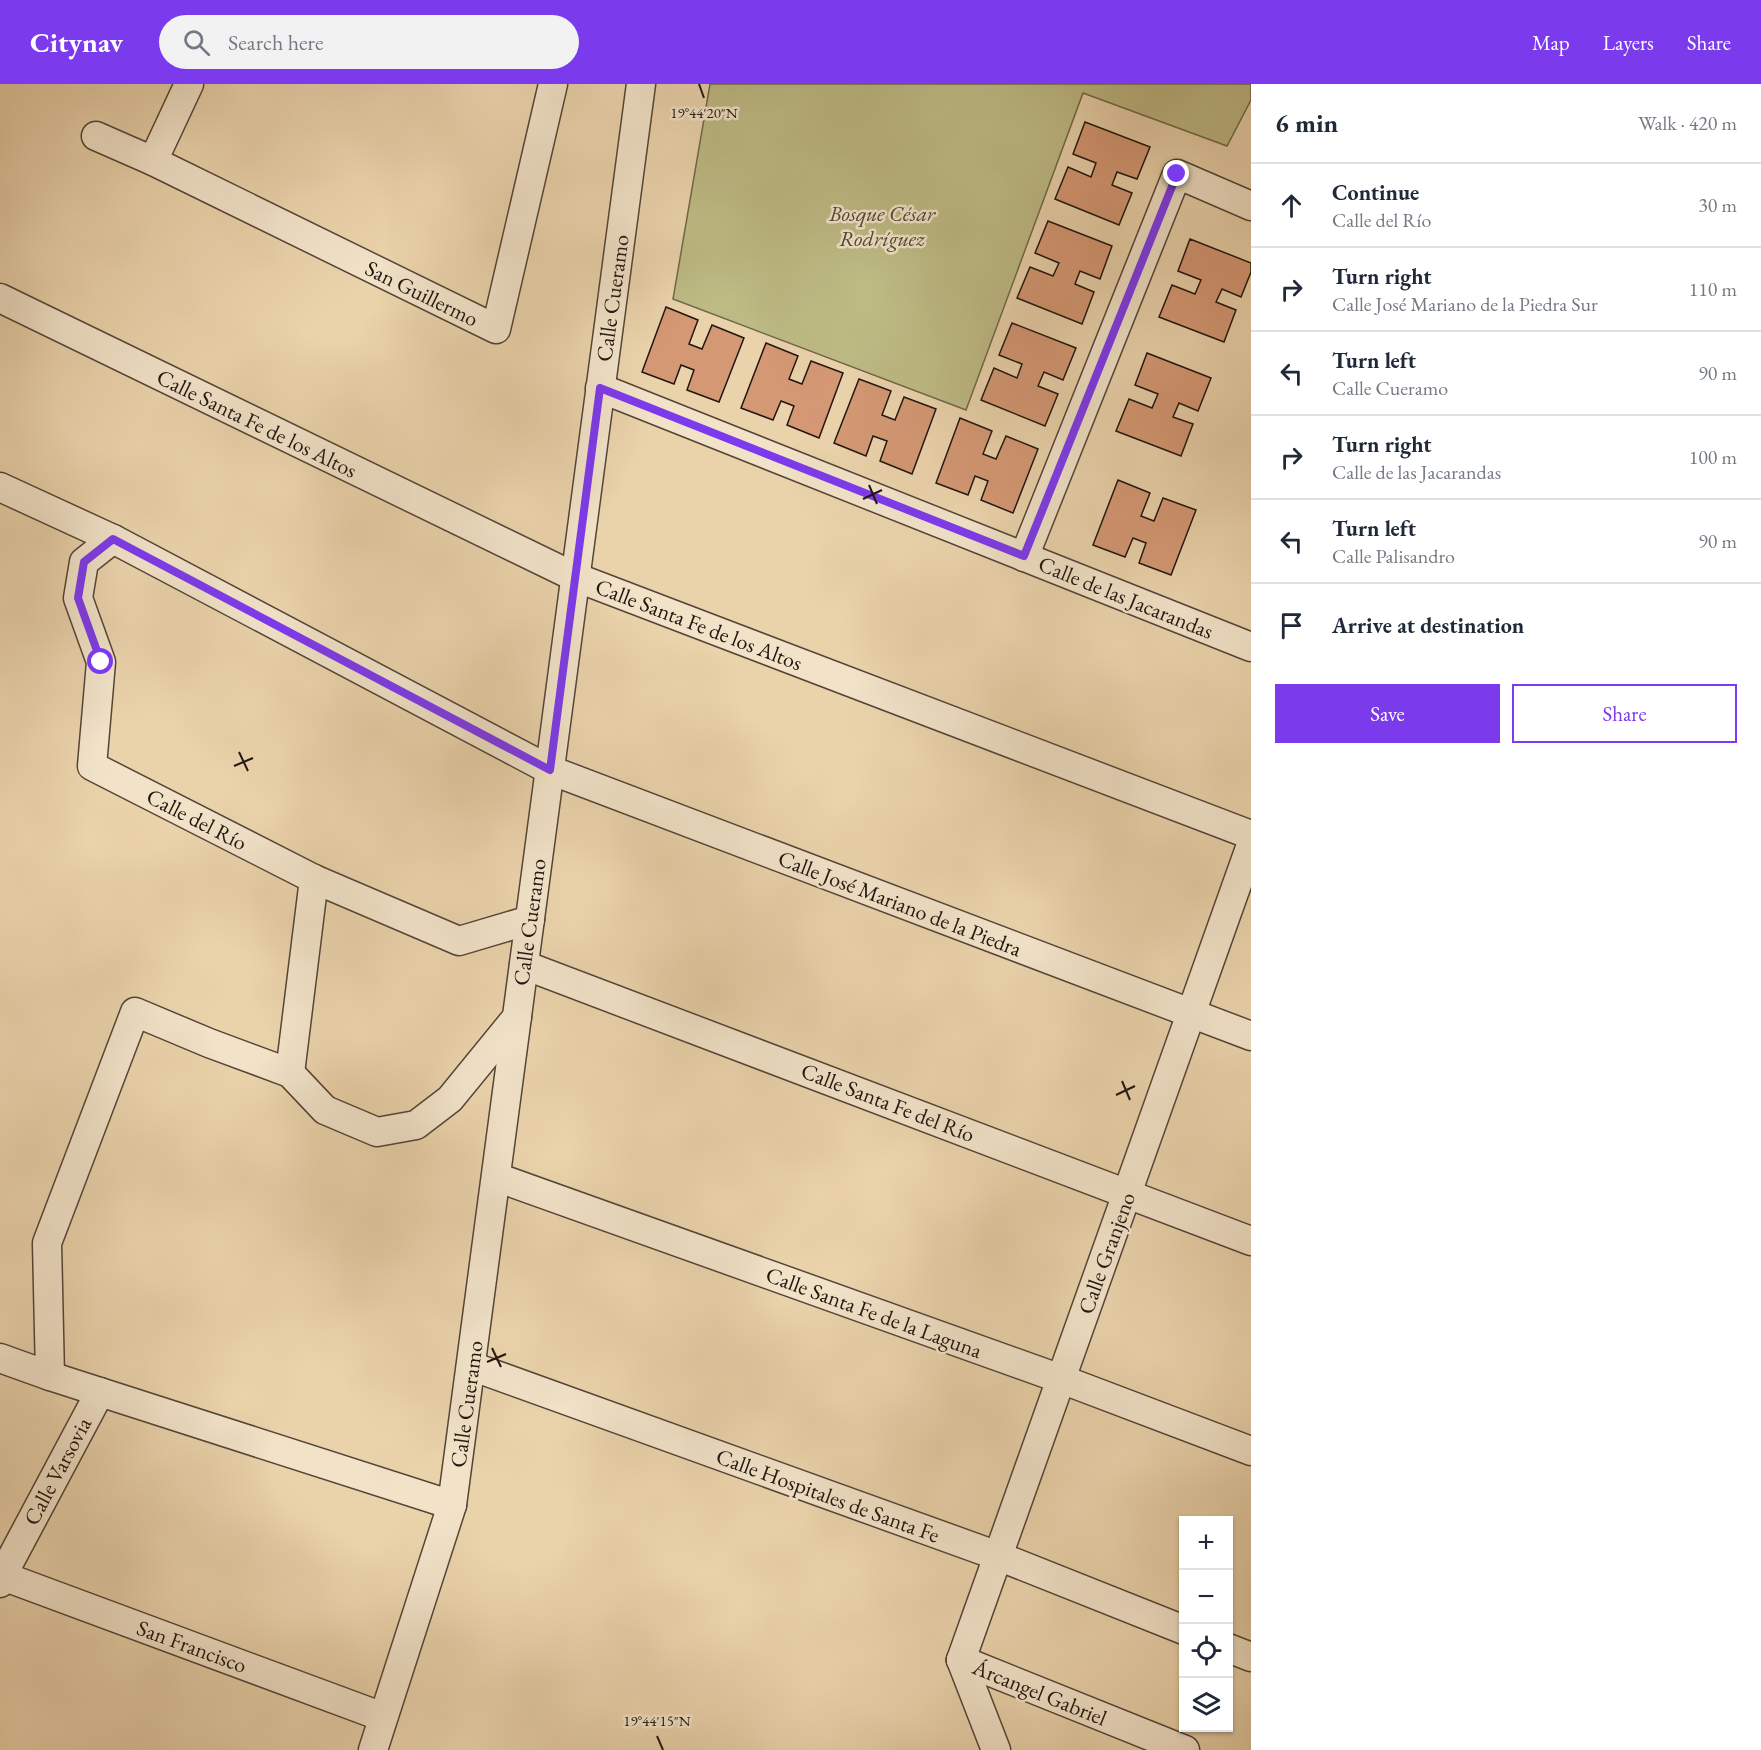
<!DOCTYPE html>
<html lang="en">
<head>
<meta charset="utf-8">
<style>
	body { margin:0; font-family:"EB Garamond",serif; background:#f2f2f3; color:#1f2937 }
	.controls { position:absolute; right:18px; bottom:18px; display:grid; overflow:hidden; border-radius:0px; box-shadow:0 2px 4px #0004 }
	.controls button { width:54px; height:54px; display:grid; place-items:center; padding:0; border:0; border-bottom:2px solid #e0e1e3; background:#fff; color:#1f2937; font:30px sans-serif }
	.stop { position:absolute; width:18px; height:18px; margin:-14px; border:4px solid #7c3aed; border-radius:50%; background:#fff }
	.stop.end { background:#7c3aed; border-color:#fff; box-shadow:0 2px 6px #0008 }
	.list { margin:0; padding:0; list-style:none }
	h2 { display:flex; justify-content:space-between; align-items:center; height:78px; margin:0; padding:0 24px; font-size:26px }
	h2 small { font-size:20px; font-weight:400; color:#747a83 }
	.list li { display:grid; grid-template-columns:39px 1fr auto; gap:18px; align-items:center; box-sizing:border-box; height:84px; padding:0 24px; border-top:2px solid #e0e1e3 }
	.list b { display:block; font-size:22px; white-space:nowrap }
	.list p { margin:0; font-size:20px; white-space:nowrap; color:#747a83 }
	.list em { font-size:20px; font-style:normal; color:#747a83 }
	.actions { display:flex; gap:12px; padding:18px 24px }
	.actions a { flex:1; padding:14px 0; border:2px solid #7c3aed; border-radius:0px; text-align:center; font-size:21px; color:#7c3aed }
	.actions .main { background:#7c3aed; color:#fff }
	.icon { flex:none; width:33px; height:33px; fill:none; stroke:currentColor; stroke-width:2; stroke-linecap:round; stroke-linejoin:round }
	.map { position:relative; flex:none; width:1251px; height:1666px; overflow:hidden }
	header { display:flex; align-items:center; gap:36px; box-sizing:border-box; height:84px; padding:0 30px; background:#7c3aed; color:#fff }
	header strong { font-size:28px }
	nav { display:flex; gap:33px; margin-inline-start:auto; font-size:21px }
	.search { width:420px; height:54px; background:#f2f2f3; display:flex; align-items:center; gap:15px; box-sizing:border-box; padding:0 21px; border-radius:33px; color:#747a83; font-size:22px }
	main { display:flex }
	aside { flex:1; background:#fff }
	.map>svg:first-child { display:block }
</style>
</head>
<body>
<header>
<strong>Citynav</strong>
<div class="search"><svg class="icon" aria-label="search" viewBox="0 0 24 24"><circle cx="10" cy="10" r="6"/><path d="M15 15l6 6"/></svg>Search here</div>
<nav><a>Map</a><a>Layers</a><a>Share</a></nav>
</header>
<main>
<div class="map">
<svg width="1251" height="1666" viewBox="0 0 1251 1666">
	<rect width="100%" height="100%" fill="#ead2ab"/>
	<filter id="stains"><feTurbulence type="fractalNoise" baseFrequency=".00333" numOctaves="4"/><feColorMatrix values="0 0 0 0 .2 0 0 0 0 .09 0 0 0 0 .02 0 0 0 .5 -.17"/></filter>
	<radialGradient id="worn" r=".72"><stop offset=".6" stop-color="#630" stop-opacity="0"/><stop offset="1" stop-color="#630" stop-opacity=".3"/></radialGradient>
	<path fill="#bdba84" stroke="#6f684a" stroke-width="1.5" d="M710,0H1251V16L1227,62L1083,9L966,326L673,215Z"/>
	<g fill="#d49874" stroke="#211610" stroke-width="1.5">
		<path d="M1085,38L1150,63L1137,95L1117,88L1112,101L1132,109L1119,141L1055,115L1068,83L1091,93L1096,79L1073,70Z"/>
		<path d="M1048,137L1112,162L1100,195L1080,187L1075,200L1094,208L1082,240L1017,214L1030,183L1053,192L1059,179L1035,169Z"/>
		<path d="M1190,155L1251,179V188L1241,213L1222,205L1216,218L1236,226L1224,258L1159,233L1172,201L1195,210L1201,196L1178,187Z"/>
		<path d="M666,223L698,236L689,260L702,265L712,241L744,254L719,318L687,306L694,286L681,281L674,300L642,288Z"/>
		<path d="M1012,239L1076,264L1063,296L1044,288L1038,302L1058,310L1045,342L981,316L994,284L1017,294L1022,280L999,271Z"/>
		<path d="M766,259L798,272L789,295L802,300L811,277L843,289L819,354L787,341L794,322L781,317L773,336L741,324Z"/>
		<path d="M1147,269L1211,294L1198,327L1179,319L1173,333L1193,340L1181,372L1116,347L1129,315L1152,324L1158,310L1135,301Z"/>
		<path d="M859,295L891,307L882,331L895,336L904,313L936,325L912,390L880,377L887,357L873,352L866,372L834,359Z"/>
		<path d="M960,334L992,347L983,370L996,375L1006,352L1038,365L1013,429L981,416L988,397L975,392L968,411L936,399Z"/>
		<path d="M1118,396L1150,409L1141,432L1154,437L1163,414L1196,426L1171,491L1139,479L1146,459L1133,454L1125,473L1093,461Z"/>
	</g>
	<g fill="none" stroke-linecap="round" stroke-linejoin="round">
		<defs>
			<g id="minor">
				<path d="M96,52L153,77L496,245L553,0"/>
				<path d="M153,77L189,0"/>
				<path d="M0,214L575,493L1251,751"/>
				<path d="M600,304L1251,563"/>
				<path d="M0,403L113,455L550,686L1251,952"/>
				<path d="M113,455L84,478L78,514L101,578L92,682L314,795L459,857L530,836"/>
				<path d="M1024,473L1177,90L1251,122"/>
				<path d="M524,881L1251,1157"/>
				<path d="M290,989L314,795"/>
				<path d="M496,1093L1061,1295L1251,1367"/>
				<path d="M0,1274L50,1292L452,1421"/>
				<path d="M471,1282L998,1472L1184,1546"/>
				<path d="M50,1292L47,1159L135,928L209,959L290,989L325,1026L377,1048L416,1041L450,1015L517,933"/>
				<path d="M0,1491L383,1633"/>
				<path d="M0,1499L2,1492L100,1308"/>
				<path d="M1228,1564L1251,1573"/>
				<path d="M961,1576L1251,761"/>
				<path d="M961,1576L1185,1666"/>
				<path d="M961,1576L996,1666"/>
				<path d="M373,1666L452,1421L641,0"/>
			</g>
		</defs>
		<use href="#minor" stroke="#534537" stroke-width="31"/>
		<use href="#minor" stroke="#f1e2c8" stroke-width="28"/>
	</g>
	<g fill="none" stroke-linecap="round" stroke-linejoin="round">
		<path stroke="#7c3aed" stroke-width="8" d="M101,578L78,514L84,478L113,455L550,686L600,304L1024,472L1177,90"/>
	</g>
	<path fill="none" stroke="#211610" stroke-width="2" d="M699,0L704,14M869,401L877,420M863,415L882,406M239,668L248,687M234,682L253,674M1122,997L1130,1016M1116,1011L1135,1002M492,1264L501,1283M487,1278L506,1270M657,1652L663,1666"/>
	<g text-anchor="middle" stroke-width="5" stroke-linejoin="round" paint-order="stroke">
		<g font-size="22" font-style="italic" fill="#504733" stroke="#f1e2c8">
			<text x="882" y="137">Bosque César<tspan x="882" dy="25">Rodríguez</tspan></text>
		</g>
		<g font-size="22" fill="#211610" stroke="#f1e2c8">
			<text transform="translate(422 209) rotate(26)" y="8">San Guillermo</text>
			<text transform="translate(612 214) rotate(-82)" y="8">Calle Cueramo</text>
			<text transform="translate(257 339) rotate(26)" y="8">Calle Santa Fe de los Altos</text>
			<text transform="translate(1126 513) rotate(22)" y="8">Calle de las Jacarandas</text>
			<text transform="translate(699 540) rotate(21)" y="8">Calle Santa Fe de los Altos</text>
			<text transform="translate(197 735) rotate(27)" y="8">Calle del Río</text>
			<text transform="translate(900 819) rotate(21)" y="8">Calle José Mariano de la Piedra</text>
			<text transform="translate(529 838) rotate(-82)" y="8">Calle Cueramo</text>
			<text transform="translate(888 1018) rotate(21)" y="8">Calle Santa Fe del Río</text>
			<text transform="translate(1106 1169) rotate(-70)" y="8">Calle Granjeno</text>
			<text transform="translate(874 1228) rotate(20)" y="8">Calle Santa Fe de la Laguna</text>
			<text transform="translate(466 1320) rotate(-82)" y="8">Calle Cueramo</text>
			<text transform="translate(57 1387) rotate(-62)" y="8">Calle Varsovia</text>
			<text transform="translate(828 1411) rotate(20)" y="8">Calle Hospitales de Santa Fe</text>
			<text transform="translate(192 1562) rotate(20)" y="8">San Francisco</text>
			<text transform="translate(1040 1608) rotate(22)" y="8">Árcangel Gabriel</text>
		</g>
	</g>
	<g font-size="15" text-anchor="middle" fill="#211610" stroke="#f1e2c8" stroke-width="5" stroke-linejoin="round" paint-order="stroke">
		<text x="704" y="34">19°44'20"N</text>
		<text x="657" y="1642">19°44'15"N</text>
	</g>
	<rect width="100%" height="100%" filter="url(#stains)"/>
	<rect width="100%" height="100%" fill="url(#worn)"/>
</svg>
<div class="controls">
<button>+</button>
<button>−</button>
<button><svg class="icon" aria-label="locate" viewBox="0 0 24 24"><circle cx="12" cy="12" r="6"/><path d="M12 2v4M12 18v4M2 12h4M18 12h4"/></svg></button>
<button><svg class="icon" aria-label="layers" viewBox="0 0 24 24"><path d="M12 4l9 5-9 5-9-5zM3 14l9 5 9-5"/></svg></button>
</div>
<div class="stop" style="left:101px;top:578px"></div>
<div class="stop end" style="left:1177px;top:90px"></div>
</div>
<aside>
<h2>6 min<small>Walk · 420 m</small></h2>
<ul class="list">
<li><svg class="icon" aria-label="ahead" viewBox="0 0 24 24"><path d="M12 20V5M6 11l6-6 6 6"/></svg><div><b>Continue</b><p>Calle del Río</p></div><em>30 m</em></li>
<li><svg class="icon" aria-label="right" viewBox="0 0 24 24"><path d="M7 20v-9h11M14 6l5 5-5 5"/></svg><div><b>Turn right</b><p>Calle José Mariano de la Piedra Sur</p></div><em>110 m</em></li>
<li><svg class="icon" aria-label="left" viewBox="0 0 24 24"><path d="M17 20v-9H6M10 6l-5 5 5 5"/></svg><div><b>Turn left</b><p>Calle Cueramo</p></div><em>90 m</em></li>
<li><svg class="icon" aria-label="right" viewBox="0 0 24 24"><path d="M7 20v-9h11M14 6l5 5-5 5"/></svg><div><b>Turn right</b><p>Calle de las Jacarandas</p></div><em>100 m</em></li>
<li><svg class="icon" aria-label="left" viewBox="0 0 24 24"><path d="M17 20v-9H6M10 6l-5 5 5 5"/></svg><div><b>Turn left</b><p>Calle Palisandro</p></div><em>90 m</em></li>
<li><svg class="icon" aria-label="arrive" viewBox="0 0 24 24"><path d="M6 21V4h12l-3 4 3 4H6"/></svg><div><b>Arrive at destination</b></div></li>
</ul>
<div class="actions"><a class="main">Save</a><a>Share</a></div>
</aside>
</main>
</body>
</html>
